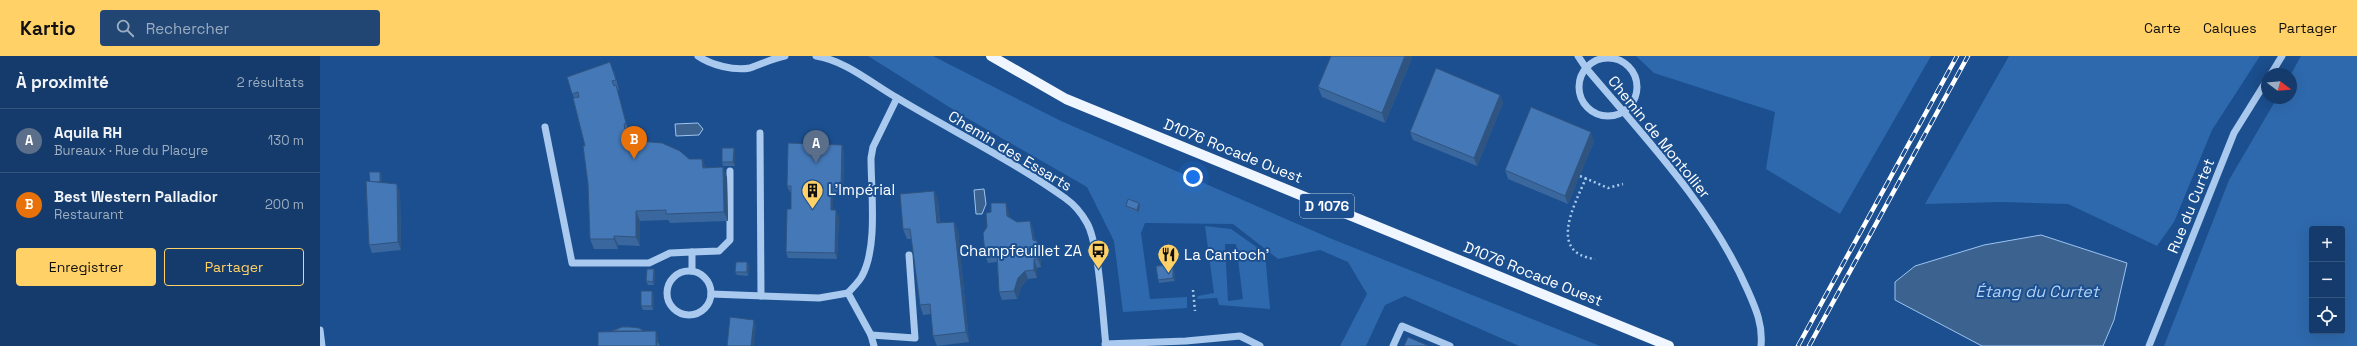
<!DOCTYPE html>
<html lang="fr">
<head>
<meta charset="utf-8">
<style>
	body { margin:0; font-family:"Space Grotesk",sans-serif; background:#214673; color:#f1f3f6 }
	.controls { position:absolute; right:12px; bottom:12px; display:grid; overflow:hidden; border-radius:4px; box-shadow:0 4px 16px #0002 }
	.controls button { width:36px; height:36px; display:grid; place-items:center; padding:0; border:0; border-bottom:1px solid #33557e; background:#143b6b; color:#f1f3f6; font:20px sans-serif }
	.compass { position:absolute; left:1941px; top:12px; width:36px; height:36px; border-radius:50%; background:#143b6b; box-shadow:0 4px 16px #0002; rotate:106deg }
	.you { position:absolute; left:873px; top:121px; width:14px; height:14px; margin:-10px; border:3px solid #fff; border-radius:50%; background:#1a73e8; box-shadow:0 0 0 6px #1a73e833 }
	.badge { display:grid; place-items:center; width:26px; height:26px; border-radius:50%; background:#ffd166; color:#fff; font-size:13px; font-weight:700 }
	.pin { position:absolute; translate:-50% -33px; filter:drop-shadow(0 1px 2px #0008) }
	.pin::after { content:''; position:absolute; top:21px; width:14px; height:12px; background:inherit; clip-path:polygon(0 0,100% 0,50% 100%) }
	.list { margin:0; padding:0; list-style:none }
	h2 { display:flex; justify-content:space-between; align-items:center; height:52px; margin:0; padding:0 16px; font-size:17px }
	h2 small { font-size:13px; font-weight:400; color:#9dadc1 }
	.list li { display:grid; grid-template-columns:26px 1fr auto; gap:12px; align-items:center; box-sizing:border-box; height:64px; padding:0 16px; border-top:1px solid #33557e }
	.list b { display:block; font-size:15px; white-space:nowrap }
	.list p { margin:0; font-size:13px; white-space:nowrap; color:#9dadc1 }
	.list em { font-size:13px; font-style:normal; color:#9dadc1 }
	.actions { display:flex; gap:8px; padding:12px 16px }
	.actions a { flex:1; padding:9px 0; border:1px solid #ffd166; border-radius:4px; text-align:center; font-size:14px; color:#ffd166 }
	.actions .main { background:#ffd166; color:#111 }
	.icon { flex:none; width:22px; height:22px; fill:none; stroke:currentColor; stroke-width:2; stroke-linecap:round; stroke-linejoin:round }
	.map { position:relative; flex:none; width:2037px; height:290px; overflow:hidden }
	header { display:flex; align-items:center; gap:24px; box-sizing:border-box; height:56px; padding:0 20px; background:#ffd166; color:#111 }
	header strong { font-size:19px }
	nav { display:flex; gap:22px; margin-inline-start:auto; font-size:14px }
	.search { width:280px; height:36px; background:#214673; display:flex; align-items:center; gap:10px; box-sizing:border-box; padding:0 14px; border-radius:4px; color:#9dadc1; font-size:15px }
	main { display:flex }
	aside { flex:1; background:#143b6b }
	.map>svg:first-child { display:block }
</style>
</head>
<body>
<header>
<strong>Kartio</strong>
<div class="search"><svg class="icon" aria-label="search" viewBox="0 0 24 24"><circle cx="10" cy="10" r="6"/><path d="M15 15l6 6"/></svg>Rechercher</div>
<nav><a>Carte</a><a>Calques</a><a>Partager</a></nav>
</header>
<main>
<aside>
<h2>À proximité<small>2 résultats</small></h2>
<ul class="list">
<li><span class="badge" style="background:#5c6f8a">A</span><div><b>Aquila RH</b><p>Bureaux · Rue du Placyre</p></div><em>130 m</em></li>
<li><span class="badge" style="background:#e8710a">B</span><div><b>Best Western Palladior</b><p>Restaurant</p></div><em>200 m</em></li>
</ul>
<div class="actions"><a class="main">Enregistrer</a><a>Partager</a></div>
</aside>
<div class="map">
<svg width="2037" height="290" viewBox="0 0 2037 290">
	<rect width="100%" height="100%" fill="#1b4f8f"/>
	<g fill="#2e69ad" fill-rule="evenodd">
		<path d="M548,0H613L741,65L1012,183L1280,290H1199L1085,240L1065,249L1046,290H1020L1047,238L1028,206L1000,194L958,203L913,168L825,167L821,177L830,243L867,241V252L803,256L794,185L767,131L645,61Z"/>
		<path d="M1316,0H1611L1520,158L1446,113L1455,56L1334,17Z"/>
		<path d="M1689,0H1940L1892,74L1854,166L1837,190L1748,148L1682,146L1605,148Z"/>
		<path d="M1981,0H2037V290H1844L1909,124L1957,42H1971V18ZM1992,173H2022V275H1992Z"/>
		<path d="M885,170L911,173L945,197L950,253L899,249L897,242L877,243L878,240L894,237ZM905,188H916L923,243L908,245Z"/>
	</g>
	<g fill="#3c6290" stroke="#9cc4f0">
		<path d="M378,67L383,73L379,79L356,80L355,68Z"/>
		<path d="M664,133L666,148L662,158H656L654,134Z"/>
		<path d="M1721,179L1807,207L1794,264L1783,290H1662L1575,244V226L1595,210L1664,189Z"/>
	</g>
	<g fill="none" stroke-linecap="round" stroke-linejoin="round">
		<g stroke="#a9c9ee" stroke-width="2.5" stroke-dasharray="2 3" stroke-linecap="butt">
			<path d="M1260,120L1288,132L1303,128"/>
			<path d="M1266,122C1255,148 1227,197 1275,203"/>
			<path d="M873,234L875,255"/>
		</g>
		<g stroke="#a9c9ee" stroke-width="7">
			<path d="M378,0C391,9 414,15 430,12C442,8 453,2 465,0"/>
			<path d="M496,0C527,5 552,28 579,43C634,76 693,105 745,142C755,149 762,158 767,167C779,188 783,263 786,290"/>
			<path d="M1258,0L1266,12C1325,82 1391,150 1428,235C1436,253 1443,269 1441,290"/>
			<circle cx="1288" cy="31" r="29"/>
			<path d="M1951,18L1962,0"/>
			<path d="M225,71L252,207H329L350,197L372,196V215"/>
			<path d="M440,77L441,240"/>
			<path d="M372,196L399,195L410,184V115"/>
			<circle cx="369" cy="237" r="22"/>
			<path d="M391,238L499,242L528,237"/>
			<path d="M0,274L2,290"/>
			<path d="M551,279L595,282L589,199"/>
			<path d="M785,288L866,285L920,280L940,290"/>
			<path d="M554,290L551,279L528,237C532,232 539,226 542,220C558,191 551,136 551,102L553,91L577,42"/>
			<path d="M1073,290L1082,270L1130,290"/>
			<path d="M1829,290L1914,77L1947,24"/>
		</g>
		<path stroke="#f0f6ff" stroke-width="10" d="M671,0L746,43L1349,290"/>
		<defs>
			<g id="rail">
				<path d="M1478,290L1637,0"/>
				<path d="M1489,290L1648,0"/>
			</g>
		</defs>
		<use href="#rail" stroke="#fff" stroke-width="4.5"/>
		<use href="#rail" stroke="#1b4f8f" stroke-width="3" stroke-dasharray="9" stroke-linecap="butt"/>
	</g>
	<g fill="#3a679d">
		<path d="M1011,0H1091L1092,2L1065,67L1002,41L998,31Z"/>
		<path d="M294,15L299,34H297L308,73L318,81L319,85L369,103H382L386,112L407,121L408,165L350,167L348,164L320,165V190L298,189V193H274L270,183L268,128L265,90L254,42L247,21Z"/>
		<path d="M1180,39L1183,47L1157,110L1093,84L1090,76Z"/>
		<path d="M1274,85L1248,148L1188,123L1185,114Z"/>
		<path d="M415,95V110H403L402,106Z"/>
		<path d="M524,95L523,137H513V154L519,161L517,203L468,202L466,196L471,153V136H470L467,130Z"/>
		<path d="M62,120V127L80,136L81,194L52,197L49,189L50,126Z"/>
		<path d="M614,135L618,144L620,167L634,166L638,175L649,286L617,290L613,280L611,258L603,259L600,249L592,183H587L583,173Z"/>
		<path d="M819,147L820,150L818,157L808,153L806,150Z"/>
		<path d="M689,155V162L697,166L710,165L713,173L715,185H717L720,193L721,211L717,212V222L708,223L701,231L697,243L682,244L679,236L677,206L668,207L665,198L667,171Z"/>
		<path d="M427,206L429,210L428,220L417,219L415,216Z"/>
		<path d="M854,212L855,225L839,227L838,224Z"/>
		<path d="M334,213L335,217L334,229H328L326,225Z"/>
		<path d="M334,239L333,254H323L321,250Z"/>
	</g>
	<g fill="#305480">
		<path d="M1085,0H1091L1092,2L1065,67L1062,57Z"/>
		<path d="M296,29L299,39L309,77L306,67Z"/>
		<path d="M1180,39L1183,47L1157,110L1154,102Z"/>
		<path d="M1271,76L1274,85L1248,148L1245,140Z"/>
		<path d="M522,89L524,95L523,137L521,131Z"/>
		<path d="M414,92L415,95V110L413,106Z"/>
		<path d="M382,103L386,112H383Z"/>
		<path d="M403,111L407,121L408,165L404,156Z"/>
		<path d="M60,116L62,120V135L60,131Z"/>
		<path d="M77,128L80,136L81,194L78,186Z"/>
		<path d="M511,131L513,137V161L511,154Z"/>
		<path d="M614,135L618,144L620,177L617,167Z"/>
		<path d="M686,147L689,155L690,168L687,160Z"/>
		<path d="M819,147L820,150L818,157L817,154Z"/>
		<path d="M516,154L519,161L517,203L515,197Z"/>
		<path d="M316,155L320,165V190L316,181Z"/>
		<path d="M710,165L713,173L716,193L713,184Z"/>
		<path d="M634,166L638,175L649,286L646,276Z"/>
		<path d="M294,180L298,189V193L294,183Z"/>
		<path d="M717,185L720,193L721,211L718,203Z"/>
		<path d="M714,203L717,212V222L714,214Z"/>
		<path d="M427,206L429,210L428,220L427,216Z"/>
		<path d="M853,209L854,212L855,225L853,222Z"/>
		<path d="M334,213L335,217L334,229L333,226Z"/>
		<path d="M705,215L708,223L701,231L697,243L694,235L698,222Z"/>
		<path d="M332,235L334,239L333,254L332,250Z"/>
		<path d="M434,264L436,270L434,290H431Z"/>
		<path d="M336,275L338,281V290H336Z"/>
	</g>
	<g fill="#4478b7" stroke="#305480">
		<path d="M1011,0H1085L1062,57L998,31Z"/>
		<path d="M290,6L296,24L292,25L294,30L296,29L306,67L304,68L305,73L314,72L318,85L342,87L360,95L369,103H382L383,112L403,111L404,156L346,158V154L316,155V181L294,180V183H270L268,128L263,90H265L253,42L259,41L258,36L252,38L247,21Z"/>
		<path d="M1116,12L1180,39L1154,102L1090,76Z"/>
		<path d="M1211,51L1271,76L1245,140L1185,114Z"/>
		<path d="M468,87L522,89L521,131H511V154H516L515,197L466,196L467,153H471V130H467Z"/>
		<path d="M402,92H414L413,106H402Z"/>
		<path d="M49,116H60V126H50Z"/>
		<path d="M46,125L77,128L78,186L49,189Z"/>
		<path d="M614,135L617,167L634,166L646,276L613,280L610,248L600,249L590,173H583L580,138Z"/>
		<path d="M808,143L819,147L817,154L806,150Z"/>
		<path d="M671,147H686L687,160L697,166L710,165L713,184L717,185L718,203H714V214L705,215L698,222L694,235L679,236L677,198H665L663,177L667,171L666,157L671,156Z"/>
		<path d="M416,206H427V216H415Z"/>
		<path d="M853,209V222L838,224L836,210Z"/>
		<path d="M327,213H334L333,226L326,225Z"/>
		<rect x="321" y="235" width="11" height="15"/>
		<path d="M410,261L434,264L431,290H407Z"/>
		<path d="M302,271H310L319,272L324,275H292Z"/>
		<path d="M336,275V290H278V276Z"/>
		<path d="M1088,281L1109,290H1084Z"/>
		<path d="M337,284L340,290H337Z"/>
	</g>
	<defs>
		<symbol id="building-pin" viewBox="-11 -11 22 30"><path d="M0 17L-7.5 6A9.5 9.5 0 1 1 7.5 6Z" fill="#ffd166" stroke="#1b4f8f"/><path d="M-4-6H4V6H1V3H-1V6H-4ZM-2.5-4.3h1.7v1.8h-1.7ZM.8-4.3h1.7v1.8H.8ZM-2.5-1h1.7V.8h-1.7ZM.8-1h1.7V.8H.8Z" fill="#111"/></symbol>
		<symbol id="bus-pin" viewBox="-11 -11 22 30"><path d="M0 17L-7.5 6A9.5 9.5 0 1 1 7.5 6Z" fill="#ffd166" stroke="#1b4f8f"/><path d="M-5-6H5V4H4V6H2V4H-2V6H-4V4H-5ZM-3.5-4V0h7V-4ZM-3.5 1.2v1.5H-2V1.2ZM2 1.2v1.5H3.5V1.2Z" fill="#111"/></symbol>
		<symbol id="restaurant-pin" viewBox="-11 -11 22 30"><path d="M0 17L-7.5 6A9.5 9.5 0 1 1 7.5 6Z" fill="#ffd166" stroke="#1b4f8f"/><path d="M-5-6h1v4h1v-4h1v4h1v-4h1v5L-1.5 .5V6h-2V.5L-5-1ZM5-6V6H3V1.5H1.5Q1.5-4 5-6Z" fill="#111"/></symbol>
	</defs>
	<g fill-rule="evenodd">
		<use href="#building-pin" x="480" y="122" width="25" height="34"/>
		<use href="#bus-pin" x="766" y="182" width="25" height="34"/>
		<use href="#restaurant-pin" x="836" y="186" width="25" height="34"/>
	</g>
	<g text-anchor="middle" stroke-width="4" stroke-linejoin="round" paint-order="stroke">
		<rect fill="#1b4f8f" stroke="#bbcadd" stroke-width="1" x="980" y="138" width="54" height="24" rx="3"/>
		<g font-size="14" font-weight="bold" fill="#fff">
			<text x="1007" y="155">D 1076</text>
		</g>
		<g font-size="15" fill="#fff" stroke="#1b4f8f">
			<text transform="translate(1339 81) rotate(51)" y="5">Chemin de Montollier</text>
			<text transform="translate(690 95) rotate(31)" y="5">Chemin des Essarts</text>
			<text transform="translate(913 95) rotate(22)" y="5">D1076 Rocade Ouest</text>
			<text transform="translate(1871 150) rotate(-68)" y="5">Rue du Curtet</text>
			<text transform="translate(1213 218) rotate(22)" y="5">D1076 Rocade Ouest</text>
		</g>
		<g font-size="15" fill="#fff" stroke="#1b4f8f" text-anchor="start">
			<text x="508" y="139">L'Impérial</text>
			<text x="762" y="200" text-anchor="end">Champfeuillet ZA</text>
			<text x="864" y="204">La Cantoch'</text>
		</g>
		<g font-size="16" font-style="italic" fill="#b5d3f5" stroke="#1b4f8f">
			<text x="1717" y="241">Étang du Curtet</text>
		</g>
	</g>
</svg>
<div class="controls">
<button>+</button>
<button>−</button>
<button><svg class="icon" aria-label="locate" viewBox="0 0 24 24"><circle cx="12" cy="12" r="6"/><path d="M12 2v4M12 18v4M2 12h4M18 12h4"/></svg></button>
</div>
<svg class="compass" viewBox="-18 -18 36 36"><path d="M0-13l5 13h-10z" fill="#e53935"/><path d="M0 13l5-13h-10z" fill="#9dadc1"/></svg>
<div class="you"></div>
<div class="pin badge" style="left:496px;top:107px;background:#5c6f8a">A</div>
<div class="pin badge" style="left:314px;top:103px;background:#e8710a">B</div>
</div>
</main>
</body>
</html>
